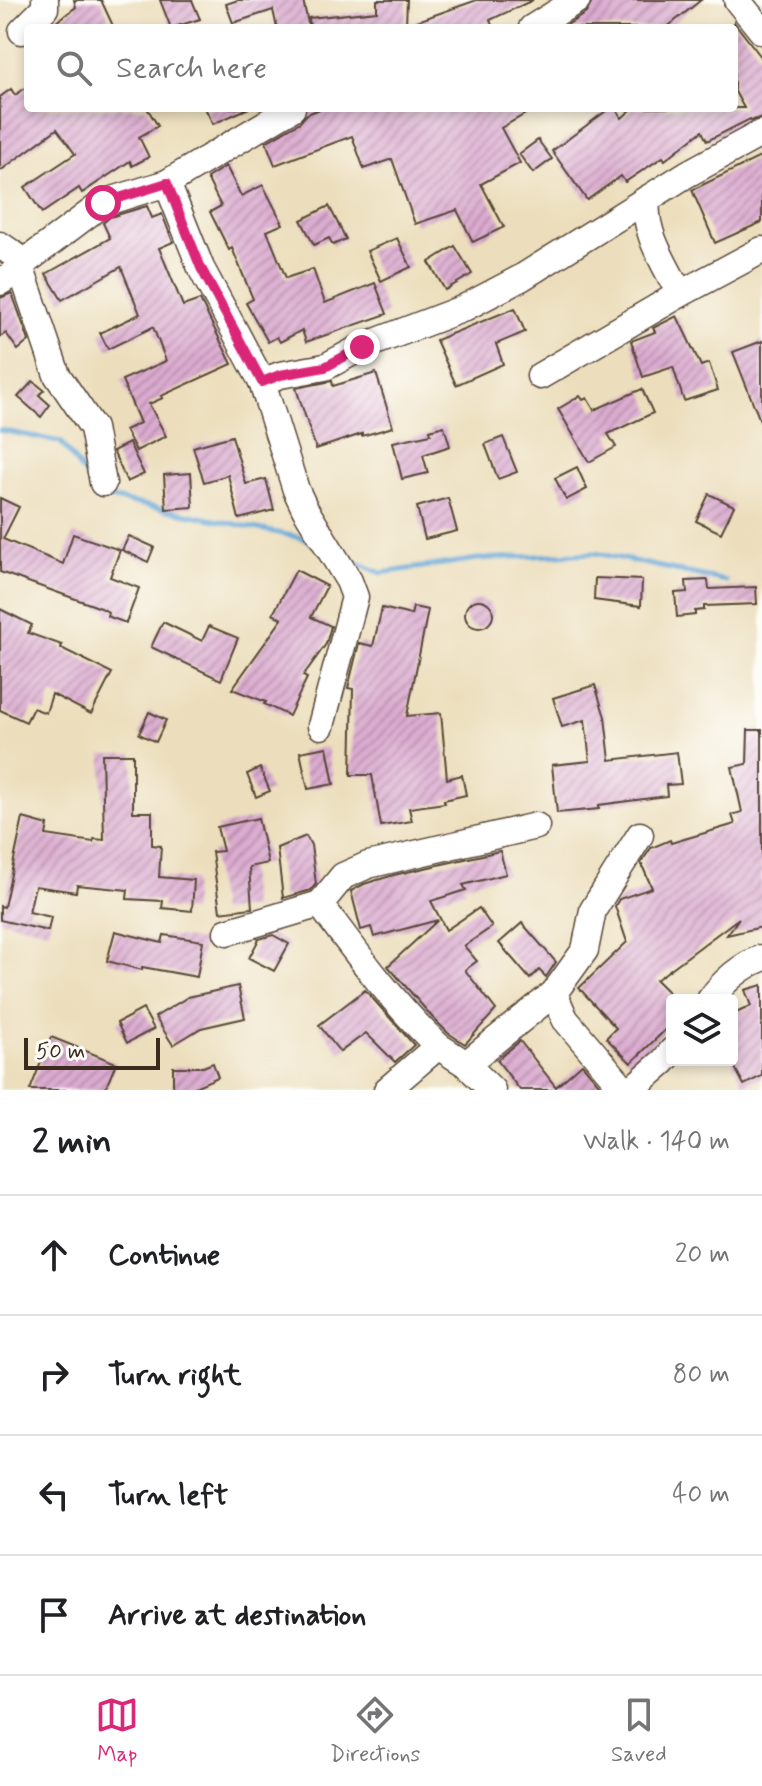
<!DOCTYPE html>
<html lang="en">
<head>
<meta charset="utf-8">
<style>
	body { margin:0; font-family:Mynerve,sans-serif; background:#f6f6f6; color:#202124 }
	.controls { position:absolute; right:24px; bottom:24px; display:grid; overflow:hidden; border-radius:8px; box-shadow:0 4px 12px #0003 }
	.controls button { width:72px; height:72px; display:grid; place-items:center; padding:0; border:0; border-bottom:2px solid #e0e0e0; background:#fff; color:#202124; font:40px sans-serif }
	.scale { position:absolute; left:24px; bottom:20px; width:136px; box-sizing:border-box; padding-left:8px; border:4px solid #3b2a1e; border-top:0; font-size:22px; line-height:28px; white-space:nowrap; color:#3b2a1e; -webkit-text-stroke:6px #fdfcf7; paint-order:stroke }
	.stop { position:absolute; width:24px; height:24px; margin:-18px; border:6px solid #db2777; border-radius:50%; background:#fff }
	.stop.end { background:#db2777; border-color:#fff; box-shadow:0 2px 8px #0008 }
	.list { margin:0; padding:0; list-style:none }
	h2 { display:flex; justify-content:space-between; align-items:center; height:104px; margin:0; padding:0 32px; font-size:34px }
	h2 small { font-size:26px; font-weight:400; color:#757577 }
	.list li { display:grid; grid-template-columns:52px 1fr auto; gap:24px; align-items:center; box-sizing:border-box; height:120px; padding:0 32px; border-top:2px solid #e0e0e0 }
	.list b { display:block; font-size:30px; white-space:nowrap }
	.list em { font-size:26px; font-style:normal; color:#757577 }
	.icon { flex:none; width:44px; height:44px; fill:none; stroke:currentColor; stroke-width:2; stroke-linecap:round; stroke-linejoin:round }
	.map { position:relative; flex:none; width:762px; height:1090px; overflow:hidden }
	.search { position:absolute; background:#fff; box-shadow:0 4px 12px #0003; left:24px; right:24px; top:24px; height:88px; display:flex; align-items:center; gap:20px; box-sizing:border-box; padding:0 28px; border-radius:8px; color:#757577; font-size:30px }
	.sheet { height:584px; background:#fff }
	nav { display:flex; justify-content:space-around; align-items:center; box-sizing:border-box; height:112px; border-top:2px solid #e0e0e0; background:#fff; font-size:22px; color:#757577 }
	nav a { display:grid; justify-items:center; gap:4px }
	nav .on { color:#db2777 }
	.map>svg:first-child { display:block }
</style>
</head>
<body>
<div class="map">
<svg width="762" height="1090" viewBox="0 0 762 1090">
	<defs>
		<pattern id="building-hatch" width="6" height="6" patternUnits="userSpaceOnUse" patternTransform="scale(2)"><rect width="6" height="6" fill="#dbabd0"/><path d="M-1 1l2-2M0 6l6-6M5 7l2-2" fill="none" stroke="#b38ba8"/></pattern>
	</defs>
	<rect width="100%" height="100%" fill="#fdfcf7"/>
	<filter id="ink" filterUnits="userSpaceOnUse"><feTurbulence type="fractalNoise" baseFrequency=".0125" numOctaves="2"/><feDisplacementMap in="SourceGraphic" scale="16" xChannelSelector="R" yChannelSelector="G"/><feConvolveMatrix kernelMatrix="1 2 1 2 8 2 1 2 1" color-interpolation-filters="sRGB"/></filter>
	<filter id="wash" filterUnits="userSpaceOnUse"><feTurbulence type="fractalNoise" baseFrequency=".006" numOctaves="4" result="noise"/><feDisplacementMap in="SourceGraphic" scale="32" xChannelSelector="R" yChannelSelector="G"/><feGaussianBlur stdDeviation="1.8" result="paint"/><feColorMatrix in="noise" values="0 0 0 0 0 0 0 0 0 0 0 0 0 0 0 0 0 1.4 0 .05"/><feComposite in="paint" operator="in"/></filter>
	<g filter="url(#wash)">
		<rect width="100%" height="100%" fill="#ecdebc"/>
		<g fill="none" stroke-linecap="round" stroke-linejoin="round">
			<g stroke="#60a4d5" stroke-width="5">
				<path d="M0,430L61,442L100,496L302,538L316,544"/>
				<path d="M347,558L381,573L478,559L596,553L726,581"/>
			</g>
		</g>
		<g id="blocks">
			<g fill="url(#building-hatch)">
				<path d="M74,0H101L114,28H48L76,7Z"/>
				<path d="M160,0H192L200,19L171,28Z"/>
				<path d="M238,0H303L309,28H277L273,10L233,23L226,4Z"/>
				<path d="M377,0H407L406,25L477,0H533L490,20L493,28H310L309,18L377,11Z"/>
				<path d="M593,0H701L666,28H562L586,13Z"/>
				<path d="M734,22L762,58V117L751,121L750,119L707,141L702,131L665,160L663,157L625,182L621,176L587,200L552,151L610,108H615L622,118L633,108H744L734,90Z"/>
				<path d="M28,86V108H147L158,126L139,137L149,157L132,166L130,161L82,193L79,188L42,213L25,187L75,154L57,129L0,171V97L11,89L15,95Z"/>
				<path d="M205,108H249L213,124Z"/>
				<path d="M322,108H536L501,128L520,163L481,184L504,227L473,242L457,210L415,224L392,159L364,169L352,136L275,165L266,142L300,122L307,114Z"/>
				<path d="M538,140L552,159L533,173L519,154Z"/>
				<path d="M762,156V222L715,243L692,190Z"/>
				<path d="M226,166L241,196L263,185L283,224L267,231L286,278L313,269L325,303L375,283L387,314L306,342L302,330L280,342L277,337L268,342L246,303L253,299L232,248L229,250L210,212L221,206L207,178Z"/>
				<path d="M147,206L152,218L162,214L173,242L159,248L183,306L200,300L232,364L161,396L163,398L149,404L166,436L136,451L125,430L140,423L122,380L166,361L153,327L108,349L100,333L140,314L121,267L62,300L46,274L110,238L103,223L110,217Z"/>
				<path d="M329,206L346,239L333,245L329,238L314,245L301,220Z"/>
				<path d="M397,238L411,267L381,281L367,251Z"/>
				<path d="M455,246L472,274L445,290L429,262Z"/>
				<path d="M12,293L29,341L18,350L6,333L0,337V298Z"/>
				<path d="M515,308L525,332L496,344L503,364L456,385L436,340Z"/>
				<path d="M677,316L701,366L709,363L718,390L684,401L673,367L643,377L631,341L655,332L653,328Z"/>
				<path d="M762,341V423H761L733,352Z"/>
				<path d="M376,373L393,427L362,436V434L316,449L296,388L332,381L333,386Z"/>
				<path d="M33,381L44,390L39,395L50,405L41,417L18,397Z"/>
				<path d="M642,389L653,413L608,434L616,447L589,462L558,409L580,396L583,400L587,398L594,410Z"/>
				<path d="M444,426L450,446L423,455L428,473L402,479L393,442L431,434L430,430Z"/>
				<path d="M232,436L246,484L266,479L274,510L239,519L228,475L204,482L193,447Z"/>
				<path d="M503,437L517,472L498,479L485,444Z"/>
				<path d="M129,443L144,474L127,482L113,451Z"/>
				<path d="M577,467L587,489L566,500L555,478Z"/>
				<path d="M191,473L193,507L166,509L164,475Z"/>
				<path d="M709,494L734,506L721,533L696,521Z"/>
				<path d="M0,498L19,507L3,539L63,564L73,534L120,550L110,577L139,588L126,623L107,616L108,612L101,608L0,572Z"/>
				<path d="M448,498L457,531L425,539L417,507Z"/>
				<path d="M129,536L154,547L148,562L122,550Z"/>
				<path d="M296,570L327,586L311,617L331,626L326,644L303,676L307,678L289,716L264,704L266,702L232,689L282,619L273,614Z"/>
				<path d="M595,578L642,580L641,606L594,600Z"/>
				<path d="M708,580L709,589L756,587L757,604L704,606V610L695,611V615L677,617L675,593L687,592L686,581Z"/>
				<circle cx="479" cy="614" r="14"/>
				<path d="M413,607L428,610L407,716L441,713L447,779L462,775L466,795L444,800L445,803L409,808L412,821L381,826L372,775H351L353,689L348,688L359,643L373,646L382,608L411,615Z"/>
				<path d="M0,609L32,625L28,633L62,645L61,648L112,673L91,714L52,694L46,713L33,708L26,722L0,710Z"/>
				<path d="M163,622L202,641L209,626L238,638L221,680L151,647Z"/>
				<path d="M595,685L605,717L610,760L677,752L681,784L666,785L667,796L599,805V809L557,813L552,765L590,761L585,720L562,727L553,698Z"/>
				<path d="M149,712L166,720L156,742L139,734Z"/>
				<path d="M748,730H762V927L727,935L739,918L656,980L672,996V1023L631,1063L606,1038L616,1028L579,988L627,942L615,906L619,899L652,888L641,863L651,848L670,840L671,843L735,824L732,815L742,812L732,767L747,764Z"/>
				<path d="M327,747L334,784L308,789L300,752Z"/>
				<path d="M102,754H133V812H152V845L161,846L159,877L194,880L192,911L162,908L163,901L127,899L128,890L77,885L76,892L35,886L29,912L51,917L48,931L0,920V906L4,907L23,818L48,825L46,835L93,842L94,839L104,840Z"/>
				<path d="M260,768L270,791L256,797L247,774Z"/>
				<path d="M258,818L268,863L249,867L252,908L220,912L212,852L223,851L217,827Z"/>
				<path d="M306,836L311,845L316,884L311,890L283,898L277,848Z"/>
				<path d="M500,851L506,874L463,885L466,890L431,901L446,930L479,908L492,927L464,946L477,961L465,970L496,1010L465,1044L448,1033L433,1018L388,966L438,920L374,937L371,927L361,930L351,891L364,884L394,875Z"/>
				<path d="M522,923L556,962L546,977L539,970L530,979L499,943Z"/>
				<path d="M115,931L162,943L164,935L203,941L197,977L142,967V970L107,961Z"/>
				<path d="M273,935L289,944L274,971L249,958L259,939Z"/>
				<path d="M762,985V1076L744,1085L732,1062V1015L751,1006L745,990Z"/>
				<path d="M238,986L245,1018L201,1028L173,1045L155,1017L188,997Z"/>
				<path d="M365,990L414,1045L395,1062L366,1033L340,1052L319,1025Z"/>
				<path d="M143,1009L154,1029L127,1043L117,1023Z"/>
				<path d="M51,1037L116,1063L105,1090H30Z"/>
				<path d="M520,1041L556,1087L582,1064L604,1090H520L497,1060Z"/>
				<path d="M213,1063L218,1077L188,1090H173V1067H203Z"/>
			</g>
		</g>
	</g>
	<g filter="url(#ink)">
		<use href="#blocks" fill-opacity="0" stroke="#564536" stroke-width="2"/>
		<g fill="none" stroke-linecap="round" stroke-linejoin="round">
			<defs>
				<g id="minor">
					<path d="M737,0L762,31"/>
					<path d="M532,28L577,0"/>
					<path d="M22,31L45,8V0"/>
					<path d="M167,183L201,268L262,382L296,490L305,509L349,581L355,597L321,726"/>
					<path d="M647,199C643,233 665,264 680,294"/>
					<path d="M0,245L25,262"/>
					<path d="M0,282L21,269"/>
					<path d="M540,376L680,294L762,250"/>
					<path d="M262,382L280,375L325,367L362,347L462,309L521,278L687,174L762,133"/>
					<path d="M103,483L93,428L57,375L21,269L25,262L103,203L167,183L292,108"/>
					<path d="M227,932L320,904"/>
					<path d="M710,1000C723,982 741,966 762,958"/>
					<path d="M438,1046C393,1003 357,954 320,904L343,876L368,865L536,826"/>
					<path d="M466,1064L492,1090"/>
					<path d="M387,1090L438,1046L466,1064L554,993"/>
					<path d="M625,1090L565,1019L554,993L585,950L593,910L640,835"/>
					<path d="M631,1090L664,1061L672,1051"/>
				</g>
			</defs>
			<use href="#minor" stroke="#564536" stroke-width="29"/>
			<use href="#minor" stroke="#fff" stroke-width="26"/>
		</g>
	</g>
	<g fill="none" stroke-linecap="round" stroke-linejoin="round" filter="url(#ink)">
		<path stroke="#db2777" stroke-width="10" d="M103,203L167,183L201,268L262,382L280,375L325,367L362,347"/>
	</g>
</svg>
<div class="controls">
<button><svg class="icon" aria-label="layers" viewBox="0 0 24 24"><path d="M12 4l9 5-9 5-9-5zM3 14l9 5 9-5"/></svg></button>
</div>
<div class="scale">50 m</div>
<div class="stop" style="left:103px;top:203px"></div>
<div class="stop end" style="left:362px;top:347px"></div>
<div class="search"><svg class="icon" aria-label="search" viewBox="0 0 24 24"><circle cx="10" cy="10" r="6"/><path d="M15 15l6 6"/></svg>Search here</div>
</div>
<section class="sheet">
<h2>2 min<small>Walk · 140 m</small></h2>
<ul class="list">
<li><svg class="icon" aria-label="ahead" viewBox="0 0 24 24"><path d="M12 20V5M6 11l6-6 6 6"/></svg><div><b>Continue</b></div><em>20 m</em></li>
<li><svg class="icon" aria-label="right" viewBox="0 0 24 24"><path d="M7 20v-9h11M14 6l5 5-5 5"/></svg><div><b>Turn right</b></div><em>80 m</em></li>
<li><svg class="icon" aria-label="left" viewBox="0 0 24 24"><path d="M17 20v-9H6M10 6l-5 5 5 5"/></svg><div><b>Turn left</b></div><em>40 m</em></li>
<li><svg class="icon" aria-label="arrive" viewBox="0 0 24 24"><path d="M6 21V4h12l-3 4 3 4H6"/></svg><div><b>Arrive at destination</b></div></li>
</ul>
</section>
<nav>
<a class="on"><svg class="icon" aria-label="map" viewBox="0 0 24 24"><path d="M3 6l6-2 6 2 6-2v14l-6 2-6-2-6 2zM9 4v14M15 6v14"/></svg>Map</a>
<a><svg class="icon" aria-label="directions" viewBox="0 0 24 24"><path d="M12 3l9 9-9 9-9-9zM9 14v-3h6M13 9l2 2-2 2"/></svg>Directions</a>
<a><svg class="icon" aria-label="saved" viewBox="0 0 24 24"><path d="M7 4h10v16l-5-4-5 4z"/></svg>Saved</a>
</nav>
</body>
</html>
